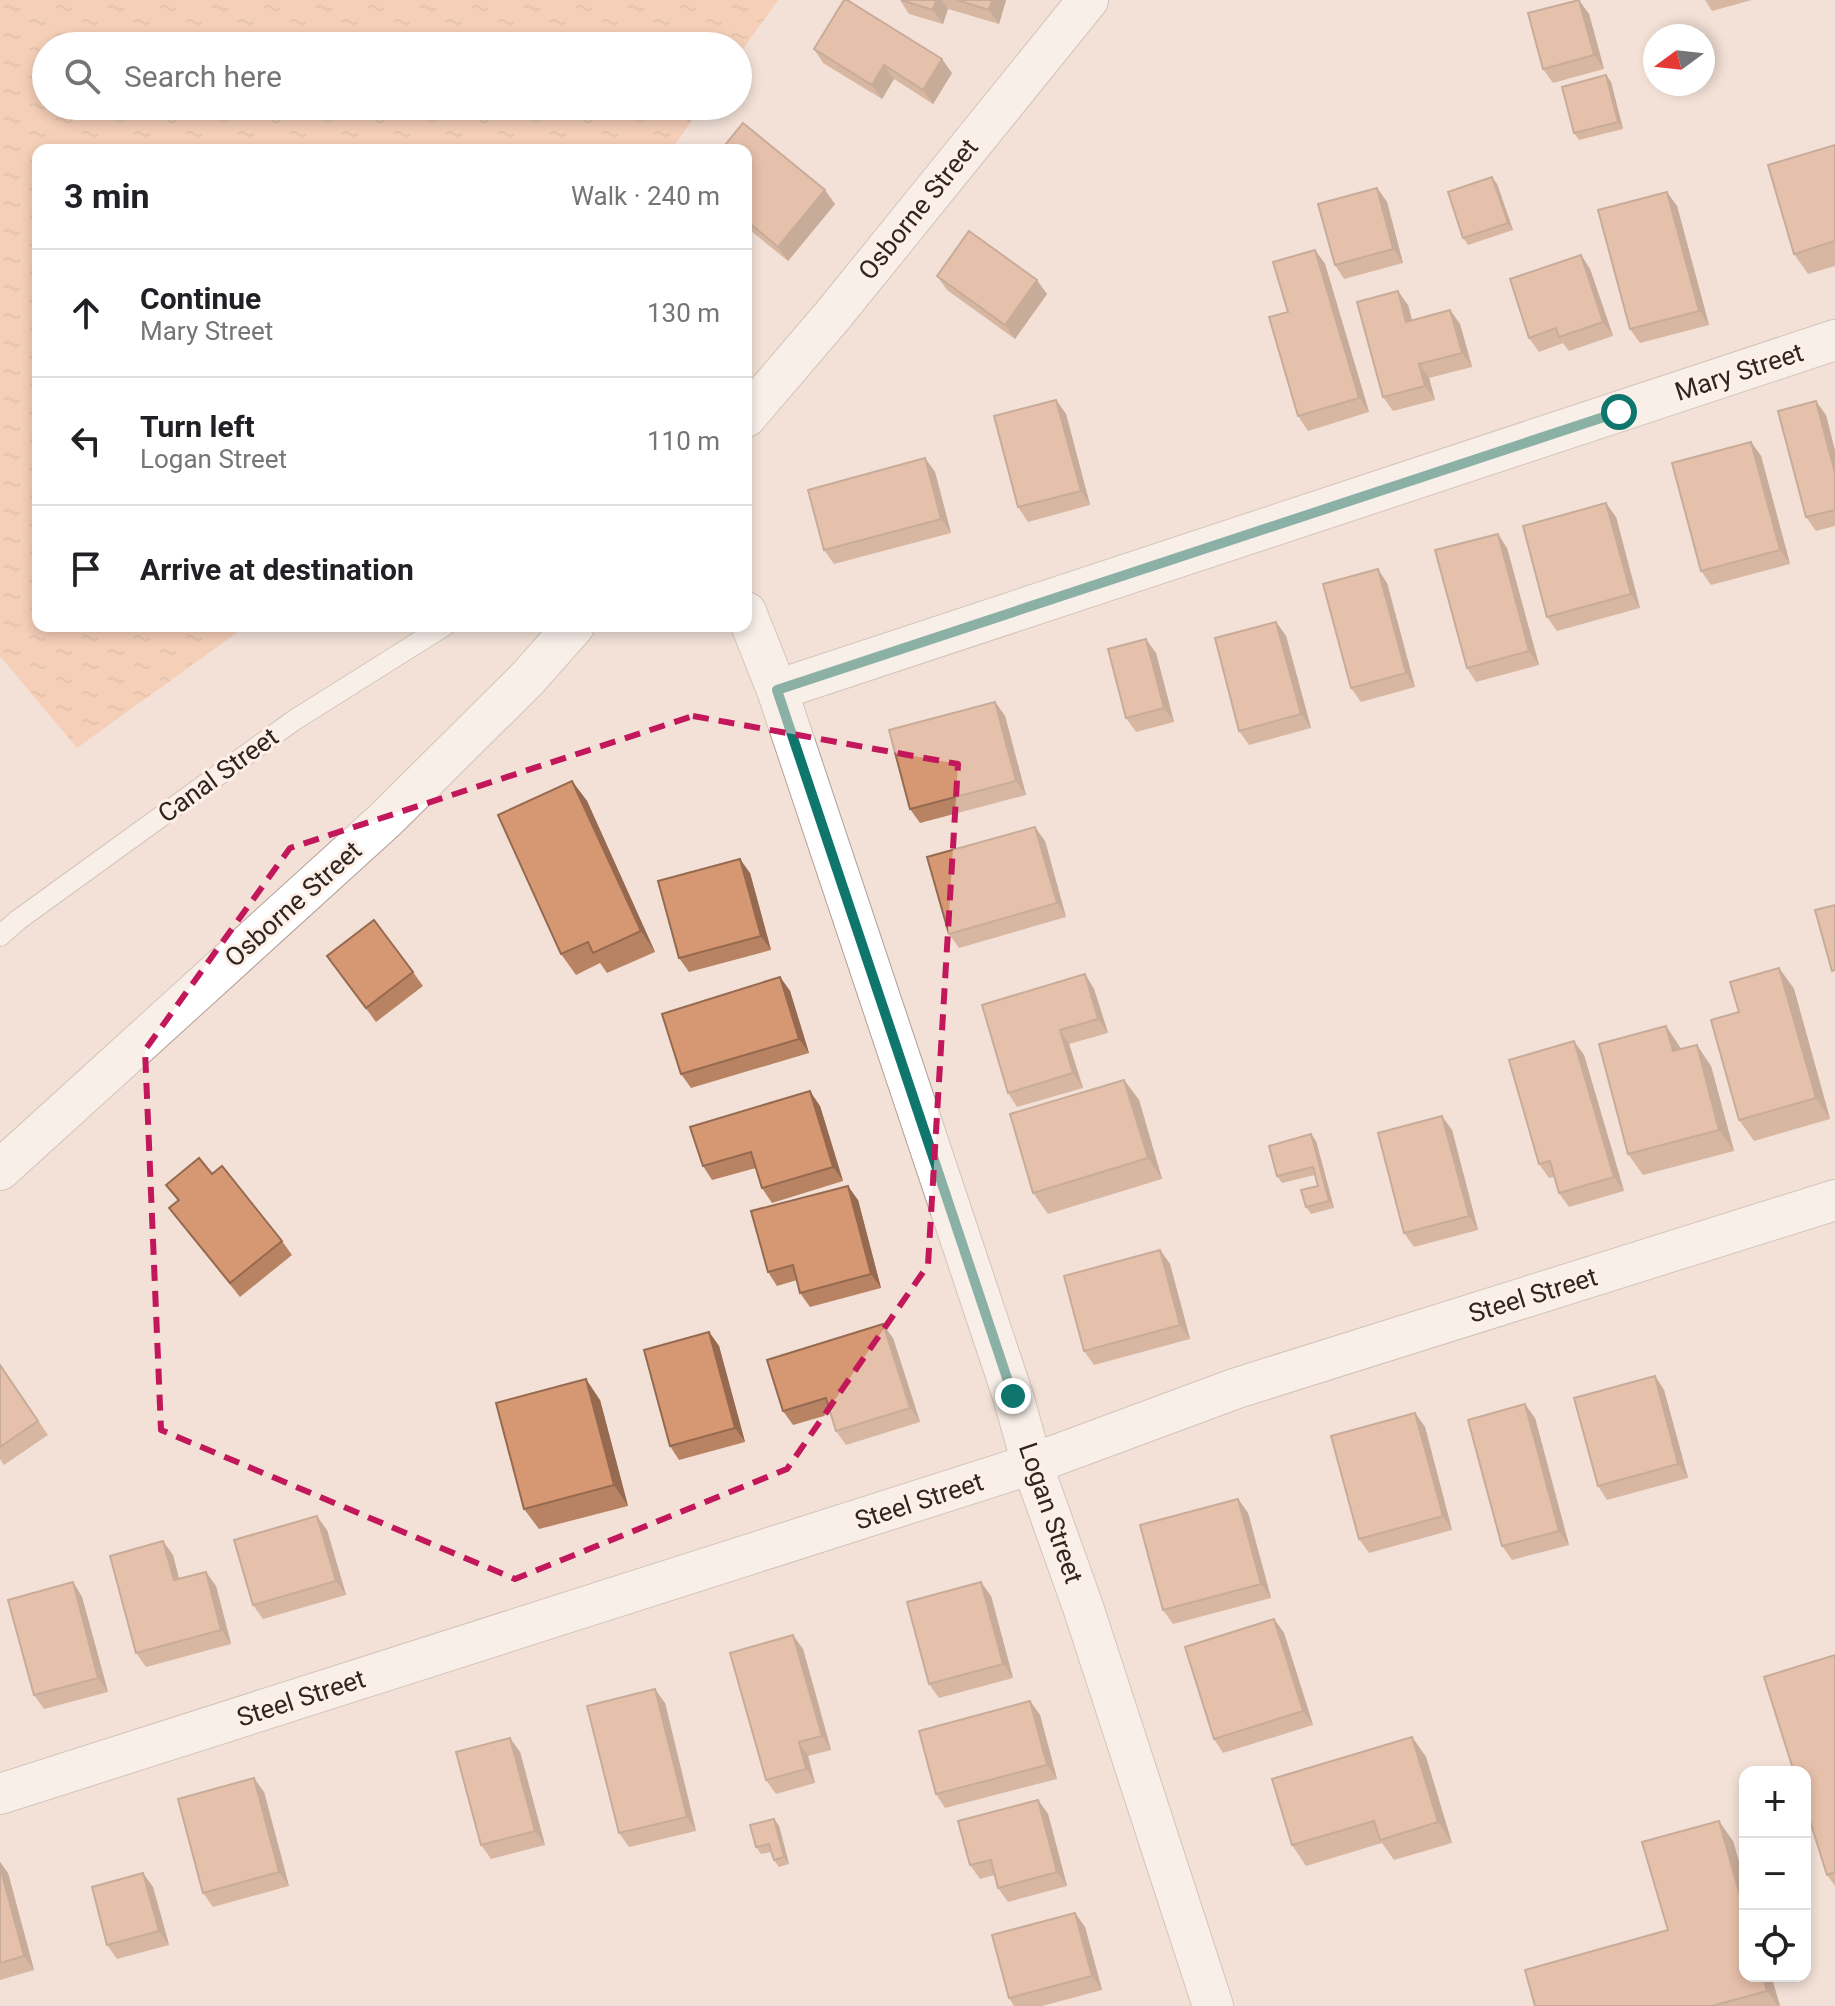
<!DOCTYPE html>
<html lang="en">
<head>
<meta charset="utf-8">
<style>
	body { margin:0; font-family:Roboto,sans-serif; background:#f6f6f6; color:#202124 }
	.controls { position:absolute; right:24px; bottom:24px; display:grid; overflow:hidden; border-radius:16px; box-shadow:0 4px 12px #0003 }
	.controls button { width:72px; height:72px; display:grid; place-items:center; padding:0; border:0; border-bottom:2px solid #e0e0e0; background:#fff; color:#202124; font:40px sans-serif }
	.compass { position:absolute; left:1643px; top:24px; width:72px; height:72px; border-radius:50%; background:#fff; box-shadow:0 4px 12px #0003; rotate:255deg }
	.stop { position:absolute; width:24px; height:24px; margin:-18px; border:6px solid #0f766e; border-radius:50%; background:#fff }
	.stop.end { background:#0f766e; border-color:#fff; box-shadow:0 2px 8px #0008 }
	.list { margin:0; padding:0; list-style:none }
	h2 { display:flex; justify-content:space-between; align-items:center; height:104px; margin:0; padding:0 32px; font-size:34px }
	h2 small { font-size:26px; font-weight:400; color:#757577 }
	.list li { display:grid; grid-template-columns:52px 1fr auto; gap:24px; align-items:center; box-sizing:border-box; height:128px; padding:0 32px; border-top:2px solid #e0e0e0 }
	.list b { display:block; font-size:30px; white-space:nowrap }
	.list p { margin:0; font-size:26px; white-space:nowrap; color:#757577 }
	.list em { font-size:26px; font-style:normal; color:#757577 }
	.icon { flex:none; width:44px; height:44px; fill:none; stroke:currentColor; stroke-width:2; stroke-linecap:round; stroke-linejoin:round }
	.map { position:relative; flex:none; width:1835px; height:2006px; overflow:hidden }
	.search { position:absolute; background:#fff; box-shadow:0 4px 12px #0003; left:32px; top:32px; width:720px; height:88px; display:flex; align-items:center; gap:20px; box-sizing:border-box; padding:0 28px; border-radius:44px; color:#757577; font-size:30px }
	.panel { position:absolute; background:#fff; box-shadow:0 4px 12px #0003; left:32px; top:144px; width:720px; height:488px; border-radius:16px }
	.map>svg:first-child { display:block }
</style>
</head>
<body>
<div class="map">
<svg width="1835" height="2006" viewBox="0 0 1835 2006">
	<defs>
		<pattern id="water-ripples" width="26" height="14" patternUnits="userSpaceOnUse" patternTransform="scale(2)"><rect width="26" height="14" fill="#f9b993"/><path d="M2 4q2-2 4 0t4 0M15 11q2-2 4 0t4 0" fill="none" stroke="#d69f7e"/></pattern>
	</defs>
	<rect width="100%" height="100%" fill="#f3e1d7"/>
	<path fill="url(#water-ripples)" d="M0,0H778L738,56V46H46V106H702L671,150H38V626H246L77,748L0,656Z"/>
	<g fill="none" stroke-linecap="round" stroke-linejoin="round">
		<defs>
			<path id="service" d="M0,936L18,920L293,721L444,626"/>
			<g id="minor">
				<path d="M746,417L834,314L1088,0"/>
				<path d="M746,612L777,690L1013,1396L1032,1464L1083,1607L1213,2006"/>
				<path d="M777,690L1835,340"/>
				<path d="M0,1170L385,820L528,678L574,626"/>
				<path d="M0,1794L1032,1464L1237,1388L1835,1200"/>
			</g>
		</defs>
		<use href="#service" stroke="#b09f95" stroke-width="22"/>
		<use href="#minor" stroke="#b09f95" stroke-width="42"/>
		<use href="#service" stroke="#fff" stroke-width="20"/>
		<use href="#minor" stroke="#fff" stroke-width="40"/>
	</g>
	<g fill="#b88363">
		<path d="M900,0H1006L999,24L948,9L943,24L909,14Z"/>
		<path d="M1705,0H1752L1712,11Z"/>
		<path d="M1589,14L1604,69L1553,83L1543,69Z"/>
		<path d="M814,49L952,73L933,104L894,79L882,99L823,63Z"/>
		<path d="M1606,75L1611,82L1623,129L1579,140L1574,133Z"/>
		<path d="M1835,145V266L1808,274L1794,254Z"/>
		<path d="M746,150L835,204L788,261L746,227Z"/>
		<path d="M1497,184L1513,230L1468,245L1463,238Z"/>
		<path d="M1377,188L1387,202L1403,263L1344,279L1335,265Z"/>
		<path d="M1677,206L1709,325L1640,343L1630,329Z"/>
		<path d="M1315,250L1325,264L1369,412L1308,431L1298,416L1288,312Z"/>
		<path d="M1581,255L1590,269L1613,336L1569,351L1563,343L1539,352L1529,338Z"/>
		<path d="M937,276L1047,294L1015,339L947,290Z"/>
		<path d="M1408,305L1412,320L1450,310L1460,324L1472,367L1429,378L1435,400L1393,411L1383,397Z"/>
		<path d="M1056,400L1066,414L1090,505L1028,522L1018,507Z"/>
		<path d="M1826,415L1835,451V526L1816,531L1806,517Z"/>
		<path d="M1751,442L1761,456L1790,564L1711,585L1701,571Z"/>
		<path d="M925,458L935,472L951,533L834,564L824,550Z"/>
		<path d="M1616,517L1640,608L1557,631L1547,617Z"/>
		<path d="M1507,548L1539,665L1476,682L1467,668Z"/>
		<path d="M1387,583L1415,687L1361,702L1351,688Z"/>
		<path d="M1276,622L1286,636L1311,728L1249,745L1239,731Z"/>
		<path d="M1156,653L1174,722L1136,732L1126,718Z"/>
		<path d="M995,702L1005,716L1026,795L920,823L910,809Z"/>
		<path d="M572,781L587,801L655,952L607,973L600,963L576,975L561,954Z"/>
		<path d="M1045,841L1066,917L959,948L949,934Z"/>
		<path d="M750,873L771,950L689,972L679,958Z"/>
		<path d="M327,956L413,972L423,986L376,1022Z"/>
		<path d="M1779,968L1794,989L1830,1119L1754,1141L1739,1120V1012Z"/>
		<path d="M1085,974L1094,989L1108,1033L1069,1044L1083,1088L1017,1107L1008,1093Z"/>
		<path d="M780,977L790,991L809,1053L691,1088L681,1074Z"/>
		<path d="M1680,1047L1681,1049L1711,1066L1734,1151L1643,1175L1628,1154Z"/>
		<path d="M1584,1055L1624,1191L1569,1207L1559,1193L1554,1177L1549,1178L1539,1164Z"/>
		<path d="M1124,1080L1139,1100L1162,1179L1048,1214L1033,1193Z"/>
		<path d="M820,1106L843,1181L772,1203L762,1188L756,1168L712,1180L703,1166Z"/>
		<path d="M1452,1130L1478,1230L1414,1247L1404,1233Z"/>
		<path d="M1316,1141L1334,1208L1311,1214L1306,1207L1318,1186L1315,1175L1282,1183L1277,1176Z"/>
		<path d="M212,1174L282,1241L292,1255L240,1297L169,1208L178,1201L166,1185Z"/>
		<path d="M858,1200L881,1288L810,1307L800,1293L797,1280L777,1286L768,1272Z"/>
		<path d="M1160,1250L1170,1264L1190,1339L1094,1365L1084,1351Z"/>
		<path d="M709,1332L719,1346L745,1442L679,1460L670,1446Z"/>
		<path d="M893,1338L920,1422L846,1445L836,1431L831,1414L793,1425L783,1411Z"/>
		<path d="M0,1364L48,1435L4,1465L0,1459Z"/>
		<path d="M1655,1376L1664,1390L1688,1478L1607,1500L1598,1486Z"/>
		<path d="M600,1400L628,1506L539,1529L524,1509Z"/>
		<path d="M1415,1413L1425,1427L1452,1530L1369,1553L1359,1539Z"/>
		<path d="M1535,1418L1569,1545L1512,1560L1502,1546Z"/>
		<path d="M1238,1499L1248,1513L1271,1598L1173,1624L1163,1610Z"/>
		<path d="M327,1530L346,1595L263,1619L253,1605Z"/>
		<path d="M173,1555L179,1579L216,1586L231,1644L146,1667L136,1653Z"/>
		<path d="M73,1582L82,1597L108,1692L44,1709L34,1695Z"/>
		<path d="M991,1596L1013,1678L939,1698L929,1684Z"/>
		<path d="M1274,1619L1284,1633L1313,1725L1223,1753L1214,1739Z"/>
		<path d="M803,1649L831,1750L808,1756L815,1783L776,1794L766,1780Z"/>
		<path d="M1835,1655V1886L1827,1875Z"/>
		<path d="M1030,1701L1040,1715L1057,1779L945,1808L936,1794Z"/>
		<path d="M665,1703L696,1831L629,1847L619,1833Z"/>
		<path d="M1412,1737L1426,1757L1452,1843L1394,1860L1382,1843L1306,1866L1292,1845Z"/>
		<path d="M520,1752L545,1845L491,1859L481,1845Z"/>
		<path d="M264,1792L289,1886L213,1907L203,1893Z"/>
		<path d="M1038,1800L1048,1814L1067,1886L1008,1902L998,1888L995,1875L980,1879L970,1865Z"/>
		<path d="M774,1819L779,1826L789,1864L779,1867L774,1860L772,1852L761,1854L756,1847Z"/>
		<path d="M1733,1841L1780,2006H1535L1668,1930Z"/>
		<path d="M0,1862L8,1873L34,1970L0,1980Z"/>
		<path d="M153,1887L169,1945L117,1959L107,1945Z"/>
		<path d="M1075,1913L1085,1927L1102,1990L1042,2006H1014L1009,1998Z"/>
	</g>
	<g fill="#966a50">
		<path d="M936,0H942L948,9L943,24L933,10Z"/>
		<path d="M992,0H1006L999,24L989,10Z"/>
		<path d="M1579,0L1589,14L1604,69L1594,55Z"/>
		<path d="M942,59L952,73L933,104L923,90Z"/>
		<path d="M884,65L894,79L882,99L872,85Z"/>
		<path d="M1606,75L1611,82L1623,129L1618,122Z"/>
		<path d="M1492,177L1497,184L1513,230L1508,223Z"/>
		<path d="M1377,188L1387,202L1403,263L1393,249Z"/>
		<path d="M825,190L835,204L788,261L778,247Z"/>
		<path d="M1667,192L1677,206L1709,325L1699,311Z"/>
		<path d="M1315,250L1325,264L1369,412L1359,398Z"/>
		<path d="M1581,255L1590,269L1613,336L1603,322Z"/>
		<path d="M1037,280L1047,294L1015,339L1005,325Z"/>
		<path d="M1398,291L1408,305L1416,336L1406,322Z"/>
		<path d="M1450,310L1460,324L1472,367L1462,353Z"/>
		<path d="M1419,364L1429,378L1435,400L1425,386Z"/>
		<path d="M1056,400L1066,414L1090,505L1081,491Z"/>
		<path d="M1816,401L1826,415L1835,451V473Z"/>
		<path d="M1751,442L1761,456L1790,564L1780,550Z"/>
		<path d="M925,458L935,472L951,533L941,519Z"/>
		<path d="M1606,503L1616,517L1640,608L1631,594Z"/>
		<path d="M1498,534L1507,548L1539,665L1529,651Z"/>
		<path d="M1378,569L1387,583L1415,687L1406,673Z"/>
		<path d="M1276,622L1286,636L1311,728L1301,714Z"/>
		<path d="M1146,639L1156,653L1174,722L1164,708Z"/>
		<path d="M995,702L1005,716L1026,795L1016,781Z"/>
		<path d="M572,781L587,801L655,952L641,931Z"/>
		<path d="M1035,827L1045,841L1066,917L1057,903Z"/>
		<path d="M740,859L750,873L771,950L761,936Z"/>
		<path d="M1779,968L1794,989L1830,1119L1816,1098Z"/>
		<path d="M1085,974L1094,989L1108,1033L1098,1019Z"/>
		<path d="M780,977L790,991L809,1053L799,1039Z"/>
		<path d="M1666,1026L1680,1047L1687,1072L1673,1051Z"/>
		<path d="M1060,1030L1069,1044L1083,1088L1073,1073Z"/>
		<path d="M1574,1041L1584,1055L1624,1191L1614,1177Z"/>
		<path d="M1697,1045L1711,1066L1734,1151L1719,1130Z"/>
		<path d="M1124,1080L1139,1100L1162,1179L1148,1158Z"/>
		<path d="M810,1091L820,1106L843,1181L833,1167Z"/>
		<path d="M1442,1116L1452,1130L1478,1230L1469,1216Z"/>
		<path d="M1311,1134L1316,1141L1334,1208L1329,1201Z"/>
		<path d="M848,1186L858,1200L881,1288L871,1274Z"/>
		<path d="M1160,1250L1170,1264L1190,1339L1180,1325Z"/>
		<path d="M883,1324L893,1338L920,1422L910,1408Z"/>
		<path d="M709,1332L719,1346L745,1442L735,1428Z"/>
		<path d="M1655,1376L1664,1390L1688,1478L1678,1464Z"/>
		<path d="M586,1379L600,1400L628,1506L614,1485Z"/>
		<path d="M1525,1404L1535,1418L1569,1545L1559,1531Z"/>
		<path d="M1415,1413L1425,1427L1452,1530L1443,1516Z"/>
		<path d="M1238,1499L1248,1513L1271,1598L1261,1584Z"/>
		<path d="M317,1516L327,1530L346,1595L336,1581Z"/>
		<path d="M163,1541L173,1555L183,1594L174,1580Z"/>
		<path d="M206,1572L216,1586L231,1644L221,1630Z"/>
		<path d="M73,1582L82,1597L108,1692L98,1678Z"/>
		<path d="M981,1582L991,1596L1013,1678L1003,1664Z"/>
		<path d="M1274,1619L1284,1633L1313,1725L1303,1711Z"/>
		<path d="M793,1635L803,1649L831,1750L822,1736Z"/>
		<path d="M655,1689L665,1703L696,1831L687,1817Z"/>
		<path d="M1030,1701L1040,1715L1057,1779L1047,1765Z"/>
		<path d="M1412,1737L1426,1757L1452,1843L1438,1822Z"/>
		<path d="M510,1738L520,1752L545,1845L535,1831Z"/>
		<path d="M799,1742L808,1756L815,1783L806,1769Z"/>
		<path d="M254,1778L264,1792L289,1886L279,1872Z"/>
		<path d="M1038,1800L1048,1814L1067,1886L1057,1872Z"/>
		<path d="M774,1819L779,1826L789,1864L784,1857Z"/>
		<path d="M1719,1821L1733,1841L1745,1883V1913Z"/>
		<path d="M0,1862L8,1873L34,1970L24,1956L0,1867Z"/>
		<path d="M143,1873L153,1887L169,1945L159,1931Z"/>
		<path d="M1075,1913L1085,1927L1102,1990L1092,1976Z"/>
		<path d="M1763,1976H1771L1780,2006H1778L1767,1991Z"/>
	</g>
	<g fill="#d69873" stroke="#966a50" stroke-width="2">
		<path d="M844,0H847L942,59L923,90L884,65L872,85L814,49Z"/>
		<path d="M901,0H936L933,10Z"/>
		<path d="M957,0H992L989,10Z"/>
		<path d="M1579,0L1594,55L1543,69L1528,13Z"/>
		<path d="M1606,75L1618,122L1574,133L1562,87Z"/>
		<path d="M743,123L825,190L778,247L746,220V150H721Z"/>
		<path d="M1835,145V241L1794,254L1768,165Z"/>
		<path d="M1492,177L1508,223L1463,238L1448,192Z"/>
		<path d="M1377,188L1393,249L1335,265L1318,204Z"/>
		<path d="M1667,192L1699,311L1630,329L1598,210Z"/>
		<path d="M969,231L1037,280L1005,325L937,276Z"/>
		<path d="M1315,250L1359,398L1298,416L1269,317L1288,312L1273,262Z"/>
		<path d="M1581,255L1603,322L1559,337L1556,328L1529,338L1510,279Z"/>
		<path d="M1398,291L1406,322L1450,310L1462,353L1419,364L1425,386L1383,397L1357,302Z"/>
		<path d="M1056,400L1081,491L1018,507L994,416Z"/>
		<path d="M1816,401L1835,473V510L1806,517L1778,411Z"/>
		<path d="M1751,442L1780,550L1701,571L1672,463Z"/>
		<path d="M925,458L941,519L824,550L808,490Z"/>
		<path d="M1606,503L1631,594L1547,617L1523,526Z"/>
		<path d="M1498,534L1529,651L1467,668L1435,550Z"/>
		<path d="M1378,569L1406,673L1351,688L1323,584Z"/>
		<path d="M1276,622L1301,714L1239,731L1215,638Z"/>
		<path d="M1146,639L1164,708L1126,718L1108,649Z"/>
		<path d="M995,702L1016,781L910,809L889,730Z"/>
		<path d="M572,781L641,931L593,953L588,942L561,954L498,815Z"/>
		<path d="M1035,827L1057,903L949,934L927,857Z"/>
		<path d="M740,859L761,936L679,958L658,881Z"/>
		<path d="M1835,905V970L1832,971L1815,910Z"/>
		<path d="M374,920L413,972L366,1008L327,956Z"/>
		<path d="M1779,968L1816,1098L1739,1120L1711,1020L1739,1012L1730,982Z"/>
		<path d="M1085,974L1098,1019L1060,1030L1073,1073L1008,1093L982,1005Z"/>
		<path d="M780,977L799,1039L681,1074L662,1014Z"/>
		<path d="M1666,1026L1673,1051L1697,1045L1719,1130L1628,1154L1599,1044Z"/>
		<path d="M1574,1041L1614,1177L1559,1193L1550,1161L1539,1164L1509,1060Z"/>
		<path d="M1124,1080L1148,1158L1033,1193L1010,1114Z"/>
		<path d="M810,1091L833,1167L762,1188L751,1152L703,1166L690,1127Z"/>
		<path d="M1442,1116L1469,1216L1404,1233L1378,1133Z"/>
		<path d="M1311,1134L1329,1201L1306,1207L1301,1190L1318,1186L1313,1167L1277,1176L1269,1146Z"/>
		<path d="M199,1158L212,1174L222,1166L282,1241L230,1283L169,1208L179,1200L166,1185Z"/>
		<path d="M848,1186L871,1274L800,1293L793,1265L768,1272L751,1211Z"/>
		<path d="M1160,1250L1180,1325L1084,1351L1064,1276Z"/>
		<path d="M883,1324L910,1408L836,1431L826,1398L783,1411L767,1360Z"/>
		<path d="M709,1332L735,1428L670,1446L644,1350Z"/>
		<path d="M0,1365L38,1421L0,1447Z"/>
		<path d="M1655,1376L1678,1464L1598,1486L1574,1398Z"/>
		<path d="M586,1379L614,1485L524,1509L496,1403Z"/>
		<path d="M1525,1404L1559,1531L1502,1546L1468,1420Z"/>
		<path d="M1415,1413L1443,1516L1359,1539L1331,1436Z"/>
		<path d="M1238,1499L1261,1584L1163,1610L1140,1525Z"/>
		<path d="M317,1516L336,1581L253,1605L234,1540Z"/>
		<path d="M163,1541L174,1580L206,1572L221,1630L136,1653L110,1556Z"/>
		<path d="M73,1582L98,1678L34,1695L8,1600Z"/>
		<path d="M981,1582L1003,1664L929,1684L907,1602Z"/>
		<path d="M1274,1619L1303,1711L1214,1739L1185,1647Z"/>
		<path d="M793,1635L822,1736L799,1742L806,1769L766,1780L730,1653Z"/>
		<path d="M1835,1655V1872L1827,1875L1805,1805V1772H1794L1764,1677Z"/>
		<path d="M655,1689L687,1817L619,1833L587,1706Z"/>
		<path d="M1030,1701L1047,1765L936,1794L919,1731Z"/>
		<path d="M1412,1737L1438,1822L1380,1840L1374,1821L1292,1845L1272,1779Z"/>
		<path d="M510,1738L535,1831L481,1845L456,1752Z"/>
		<path d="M254,1778L279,1872L203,1893L178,1799Z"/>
		<path d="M1038,1800L1057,1872L998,1888L991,1860L970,1865L958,1821Z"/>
		<path d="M774,1819L784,1857L774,1860L769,1844L756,1847L750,1825Z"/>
		<path d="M1719,1821L1745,1913V1976H1763L1767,1991L1712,2006H1535L1525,1970L1668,1930L1642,1842Z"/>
		<path d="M0,1867L24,1956L0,1963Z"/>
		<path d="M143,1873L159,1931L107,1945L92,1887Z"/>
		<path d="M1075,1913L1092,1976L1009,1998L992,1935Z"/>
	</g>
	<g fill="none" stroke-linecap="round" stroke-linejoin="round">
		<path stroke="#0f766e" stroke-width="10" d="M1013,1396L777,690L1619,412"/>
	</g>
	<path d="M0 0H1835V2006H0ZM693,716L958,764L928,1265L787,1469L515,1579L161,1430L145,1050L290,848Z" fill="#f3e1d7" fill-opacity=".55" fill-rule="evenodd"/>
	<path fill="none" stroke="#c2185b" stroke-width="6" stroke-dasharray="16 10" stroke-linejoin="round" d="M693,716L958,764L928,1265L787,1469L515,1579L161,1430L145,1050L290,848Z"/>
	<g text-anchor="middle" stroke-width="6" stroke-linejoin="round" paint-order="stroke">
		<g font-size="26" fill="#2d2622" stroke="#feefe7">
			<text transform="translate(918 209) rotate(-51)" y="9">Osborne Street</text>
			<text transform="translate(1739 372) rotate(-18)" y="9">Mary Street</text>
			<text transform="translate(218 775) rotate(-36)" y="9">Canal Street</text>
			<text transform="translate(293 904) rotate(-42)" y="9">Osborne Street</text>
			<text transform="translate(1533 1295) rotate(-17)" y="9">Steel Street</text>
			<text transform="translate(919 1501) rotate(-18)" y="9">Steel Street</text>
			<text transform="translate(1051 1513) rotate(71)" y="9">Logan Street</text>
			<text transform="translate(301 1698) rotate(-18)" y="9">Steel Street</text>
		</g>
	</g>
</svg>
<div class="controls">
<button>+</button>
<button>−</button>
<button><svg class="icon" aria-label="locate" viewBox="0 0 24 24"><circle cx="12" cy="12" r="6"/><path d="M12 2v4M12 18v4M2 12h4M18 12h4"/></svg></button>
</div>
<svg class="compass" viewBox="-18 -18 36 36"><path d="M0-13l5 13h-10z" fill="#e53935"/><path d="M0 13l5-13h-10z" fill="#757577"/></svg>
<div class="stop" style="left:1619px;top:412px"></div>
<div class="stop end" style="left:1013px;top:1396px"></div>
<div class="search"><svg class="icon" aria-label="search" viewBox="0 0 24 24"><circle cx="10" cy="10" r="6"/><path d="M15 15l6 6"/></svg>Search here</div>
<section class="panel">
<h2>3 min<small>Walk · 240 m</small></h2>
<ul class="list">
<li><svg class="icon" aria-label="ahead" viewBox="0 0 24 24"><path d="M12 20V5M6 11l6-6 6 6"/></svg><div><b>Continue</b><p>Mary Street</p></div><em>130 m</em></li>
<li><svg class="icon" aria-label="left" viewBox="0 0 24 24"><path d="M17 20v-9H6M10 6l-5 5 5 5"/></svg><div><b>Turn left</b><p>Logan Street</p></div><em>110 m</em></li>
<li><svg class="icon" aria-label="arrive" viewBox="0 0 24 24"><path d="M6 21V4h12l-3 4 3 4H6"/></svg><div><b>Arrive at destination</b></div></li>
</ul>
</section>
</div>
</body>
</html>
